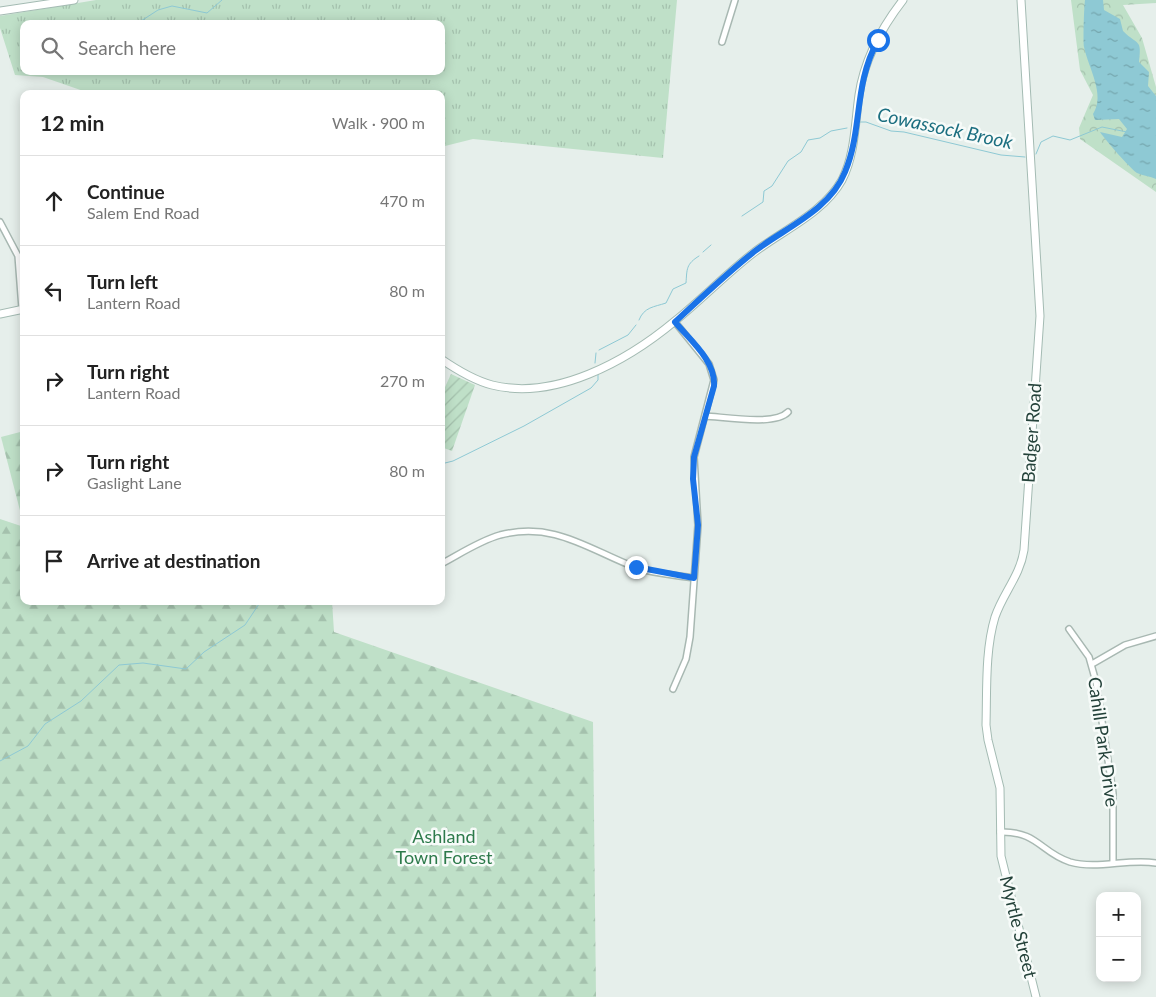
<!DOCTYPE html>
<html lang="en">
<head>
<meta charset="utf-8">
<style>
	body { margin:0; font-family:Lato,sans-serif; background:#f6f6f6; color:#222 }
	.controls { position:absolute; right:15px; bottom:15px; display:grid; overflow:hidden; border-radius:10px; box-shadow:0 2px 12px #0003 }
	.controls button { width:45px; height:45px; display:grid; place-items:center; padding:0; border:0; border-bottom:1px solid #e0e0e0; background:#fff; color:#222; font:25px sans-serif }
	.stop { position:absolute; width:15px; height:15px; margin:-11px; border:4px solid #1a73e8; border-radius:50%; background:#fff }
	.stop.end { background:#1a73e8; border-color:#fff; box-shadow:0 1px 5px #0008 }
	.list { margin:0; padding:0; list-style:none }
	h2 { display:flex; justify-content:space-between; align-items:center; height:65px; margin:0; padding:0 20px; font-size:21px }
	h2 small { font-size:16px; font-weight:400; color:#767676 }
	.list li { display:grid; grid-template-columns:32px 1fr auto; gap:15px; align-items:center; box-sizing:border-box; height:90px; padding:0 20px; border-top:1px solid #e0e0e0 }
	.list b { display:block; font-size:19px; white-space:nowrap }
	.list p { margin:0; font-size:16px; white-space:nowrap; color:#767676 }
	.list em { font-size:16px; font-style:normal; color:#767676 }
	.icon { flex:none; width:28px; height:28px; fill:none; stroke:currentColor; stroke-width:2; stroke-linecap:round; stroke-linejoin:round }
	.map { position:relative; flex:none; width:1156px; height:997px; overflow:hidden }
	.search { position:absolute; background:#fff; box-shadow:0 2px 12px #0003; left:20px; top:20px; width:425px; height:55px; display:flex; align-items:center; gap:12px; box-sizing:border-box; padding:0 18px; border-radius:10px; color:#767676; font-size:19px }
	.panel { position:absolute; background:#fff; box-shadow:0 2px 12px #0003; left:20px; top:90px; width:425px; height:515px; border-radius:10px }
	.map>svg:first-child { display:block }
</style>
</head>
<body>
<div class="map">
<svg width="1156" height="997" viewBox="0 0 1156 997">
	<defs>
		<pattern id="grass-tufts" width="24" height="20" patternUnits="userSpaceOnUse" patternTransform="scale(1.25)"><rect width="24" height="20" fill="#bfe0c8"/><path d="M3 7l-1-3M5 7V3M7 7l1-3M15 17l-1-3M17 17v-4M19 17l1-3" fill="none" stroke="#a4c1ad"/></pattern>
		<pattern id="forest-firs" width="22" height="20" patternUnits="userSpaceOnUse" patternTransform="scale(1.25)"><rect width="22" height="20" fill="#bfe0c8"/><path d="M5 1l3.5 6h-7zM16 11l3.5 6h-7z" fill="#a4c1ad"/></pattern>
		<pattern id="park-crowns" width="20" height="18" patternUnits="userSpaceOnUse" patternTransform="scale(1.25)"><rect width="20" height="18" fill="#bfe0c8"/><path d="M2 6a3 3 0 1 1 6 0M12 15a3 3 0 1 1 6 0" fill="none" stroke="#a4c1ad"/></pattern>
		<pattern id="garden-furrows" width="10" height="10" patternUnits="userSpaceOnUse" patternTransform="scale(1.25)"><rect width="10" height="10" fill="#bfe0c8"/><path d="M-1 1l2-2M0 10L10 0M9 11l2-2" fill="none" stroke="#a4c1ad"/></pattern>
		<pattern id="water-ripples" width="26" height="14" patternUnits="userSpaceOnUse" patternTransform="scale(1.25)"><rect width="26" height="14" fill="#8ec9d4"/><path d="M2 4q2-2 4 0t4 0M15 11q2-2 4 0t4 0" fill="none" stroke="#74a5ad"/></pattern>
	</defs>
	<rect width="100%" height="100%" fill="#e6efeb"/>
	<path fill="url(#grass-tufts)" fill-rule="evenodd" d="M96,0H677L663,158L473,139L441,147V94H92L43,77L15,75L0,28V16ZM24,24H441V71H24Z"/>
	<g fill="url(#forest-firs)">
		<path d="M24,431V526L1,437Z"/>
		<path d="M0,519L24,527V601H332L334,632L593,722L596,997H0Z"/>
	</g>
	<path fill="url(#park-crowns)" d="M1071,0H1156V3L1123,5L1142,38L1156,87V192L1080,139L1079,128L1093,95L1080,70Z"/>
	<path fill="url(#garden-furrows)" d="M451,374L475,385L452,451L441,447V396Z"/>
	<path fill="url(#water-ripples)" d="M1085,0H1103L1104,10L1120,19L1123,31C1138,46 1142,38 1139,62L1149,72L1148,86L1156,96V179C1150,176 1143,176 1137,173C1129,167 1106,141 1100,132L1122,137L1127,129L1119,119L1095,120L1093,114C1106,95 1088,67 1084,47C1083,40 1084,7 1085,0Z"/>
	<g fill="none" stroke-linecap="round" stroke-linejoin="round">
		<g stroke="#8ec9d4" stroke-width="1">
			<path d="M95,24H124"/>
			<path d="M129,24L141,21L158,10L172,6L207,13L222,0"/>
			<path d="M859,122H866L891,131L904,132L1001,155L1025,157"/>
			<path d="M1036,154L1041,142L1053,136L1070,140L1102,127L1127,132"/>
			<path d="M742,216L763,202L764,191L772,186L788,161L801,152L808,140L820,138L831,131L847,128"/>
			<path d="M703,252L711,245"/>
			<path d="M639,320C644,307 654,307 666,303L673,289L686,283C687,269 686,264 699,256"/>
			<path d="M599,350L628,335L636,325"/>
			<path d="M595,363L596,353"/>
			<path d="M441,464L453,461L524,426L591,388L598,380V374"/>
			<path d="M0,761L28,746L45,724L81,701L119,665L143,663L186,669L204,652L245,625L261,601"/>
		</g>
		<defs>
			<g id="street">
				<path d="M722,42L735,0"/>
				<path d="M0,222L18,256L22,309"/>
				<path d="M705,416C725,417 775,426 788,412"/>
				<path d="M441,564C460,554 479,541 500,535C555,521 589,550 637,568C655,574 675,575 694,578"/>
				<path d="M1069,629L1089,657L1096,682L1113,793V863"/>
				<path d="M1092,664L1125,645L1156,636"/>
				<path d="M673,689L686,659L690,637L698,525L694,457L714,380L709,364L675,322"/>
				<path d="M1000,832C1038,831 1041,853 1070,862C1098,870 1128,858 1156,863"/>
			</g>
			<g id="secondary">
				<path d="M1021,0L1040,316L1024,550C1020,576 1003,593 995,617C985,650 987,690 986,725L988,740L1000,788L1001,856L1036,997"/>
				<path d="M0,11L74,0"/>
				<path d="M0,314L24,309"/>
				<path d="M441,359C457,370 473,380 492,385C555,401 627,361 675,321C701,300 725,275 752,254C781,231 823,214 842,180C855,155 855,123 859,95C864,61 882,27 903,0"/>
			</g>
		</defs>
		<use href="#street" stroke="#a8b8b2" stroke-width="8"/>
		<use href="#secondary" stroke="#a4bbb3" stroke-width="9"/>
		<use href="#street" stroke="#fff" stroke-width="5"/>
		<use href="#secondary" stroke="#fff" stroke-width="7"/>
	</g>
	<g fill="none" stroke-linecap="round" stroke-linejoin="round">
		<path stroke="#1a73e8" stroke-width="6" d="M636,567L694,578L698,525L693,479L694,457L714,386C716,361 690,340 675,322C701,298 727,273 755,251C785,228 830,210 845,172C863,129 853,86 878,40"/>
	</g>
	<g text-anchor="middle" stroke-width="5" stroke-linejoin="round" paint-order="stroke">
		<g font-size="18" fill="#24423a" stroke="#f7fbf9">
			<text transform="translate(1032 433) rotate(-86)" y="6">Badger Road</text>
			<text transform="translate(1103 742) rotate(82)" y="6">Cahill Park Drive</text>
			<text transform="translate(1018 927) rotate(76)" y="6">Myrtle Street</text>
		</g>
		<g font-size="18" fill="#2d7a4b" stroke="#f7fbf9">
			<text x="444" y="843">Ashland<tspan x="444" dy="21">Town Forest</tspan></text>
		</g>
		<g font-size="19" font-style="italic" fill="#1c6f80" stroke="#f7fbf9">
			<text transform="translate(945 128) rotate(12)" y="7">Cowassock Brook</text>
		</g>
	</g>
</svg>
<div class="controls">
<button>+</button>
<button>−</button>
</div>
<div class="stop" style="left:878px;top:40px"></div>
<div class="stop end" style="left:636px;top:567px"></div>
<div class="search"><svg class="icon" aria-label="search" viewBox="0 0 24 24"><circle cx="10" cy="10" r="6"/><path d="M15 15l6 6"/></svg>Search here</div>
<section class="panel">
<h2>12 min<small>Walk · 900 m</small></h2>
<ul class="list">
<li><svg class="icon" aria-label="ahead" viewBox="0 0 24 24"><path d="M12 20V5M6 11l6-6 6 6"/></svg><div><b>Continue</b><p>Salem End Road</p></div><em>470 m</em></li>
<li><svg class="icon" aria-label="left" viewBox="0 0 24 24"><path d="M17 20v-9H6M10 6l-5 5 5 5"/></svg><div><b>Turn left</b><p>Lantern Road</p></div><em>80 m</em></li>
<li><svg class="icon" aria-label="right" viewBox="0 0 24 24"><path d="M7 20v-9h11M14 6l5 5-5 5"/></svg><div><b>Turn right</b><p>Lantern Road</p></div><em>270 m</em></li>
<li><svg class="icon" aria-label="right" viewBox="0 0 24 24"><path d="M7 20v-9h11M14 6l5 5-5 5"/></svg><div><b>Turn right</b><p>Gaslight Lane</p></div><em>80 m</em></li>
<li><svg class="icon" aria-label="arrive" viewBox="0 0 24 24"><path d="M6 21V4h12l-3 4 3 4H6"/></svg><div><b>Arrive at destination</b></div></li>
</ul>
</section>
</div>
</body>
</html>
